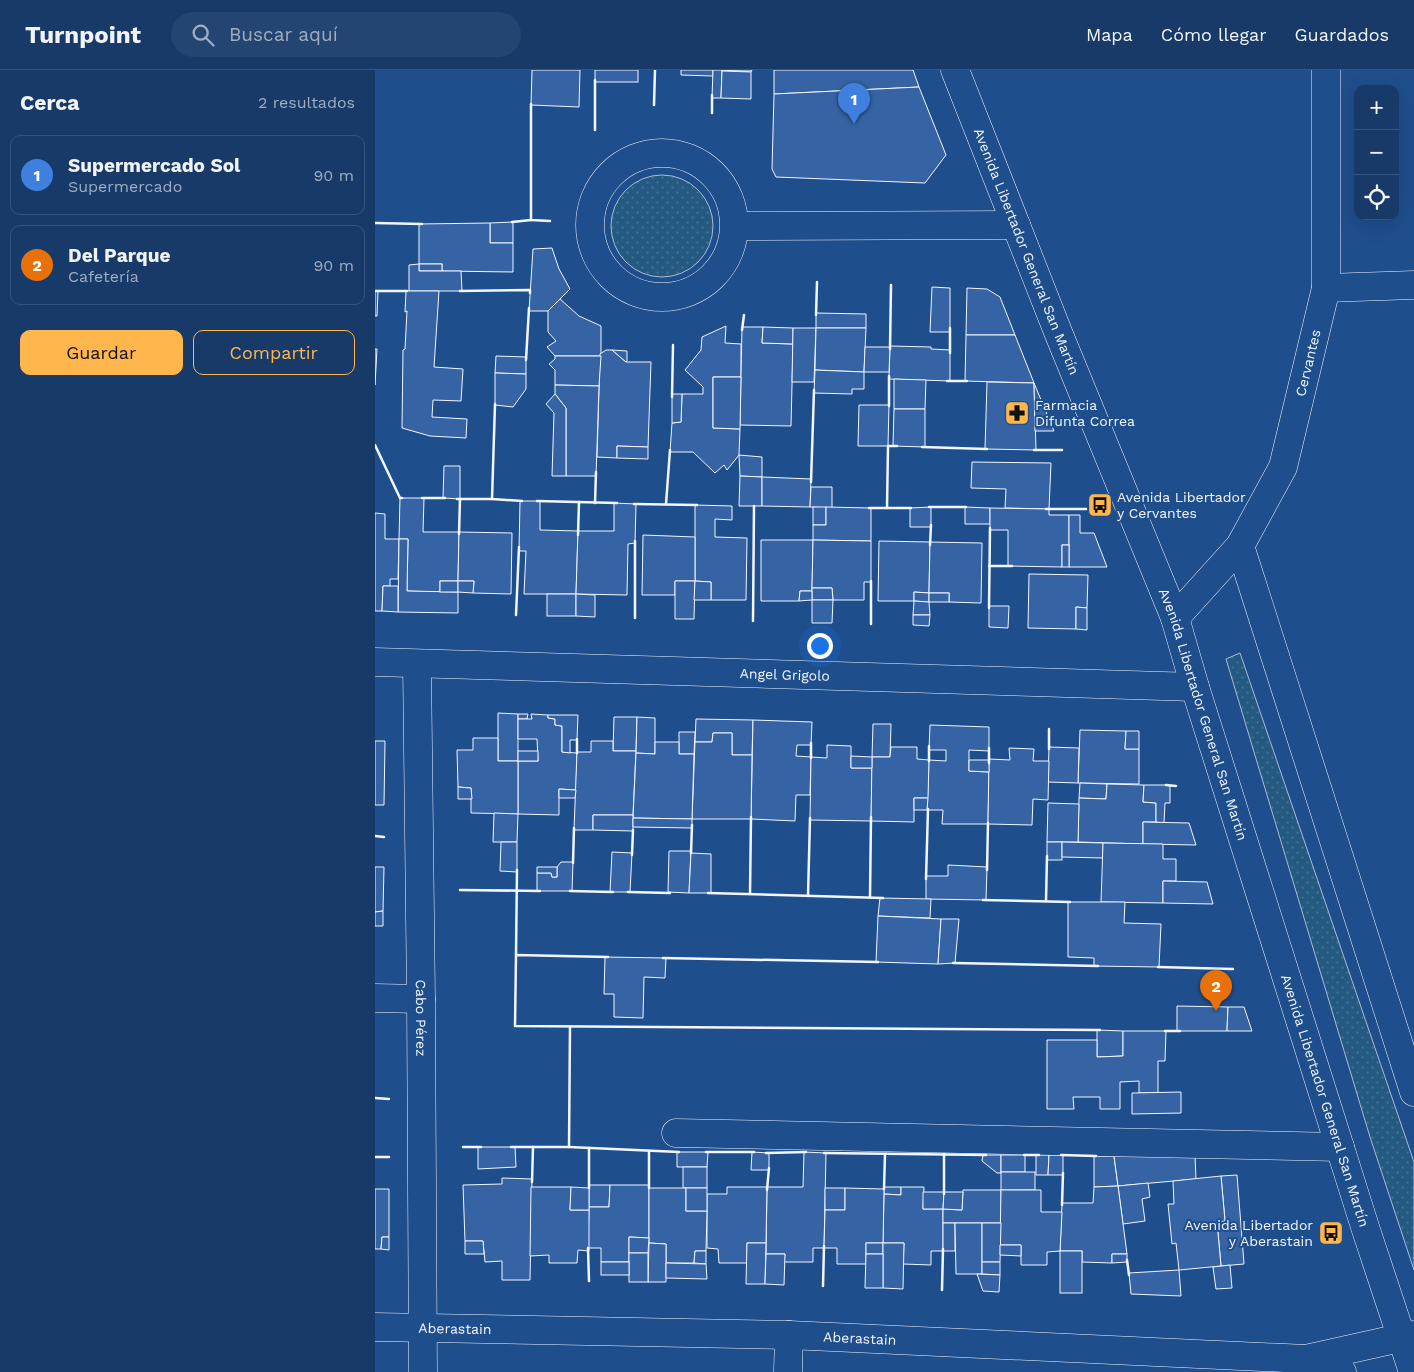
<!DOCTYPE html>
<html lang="es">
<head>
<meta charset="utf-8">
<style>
	body { margin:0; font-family:"Work Sans",sans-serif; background:#244571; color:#f1f3f6 }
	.controls { position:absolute; right:15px; top:15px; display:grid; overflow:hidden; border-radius:10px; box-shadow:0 5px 20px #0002 }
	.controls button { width:45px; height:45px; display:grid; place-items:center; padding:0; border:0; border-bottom:1px solid #36547d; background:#173a69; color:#f1f3f6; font:25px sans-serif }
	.you { position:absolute; left:444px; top:575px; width:18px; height:18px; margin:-12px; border:4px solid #fff; border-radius:50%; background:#1a73e8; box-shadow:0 0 0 8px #1a73e833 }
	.badge { display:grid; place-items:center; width:32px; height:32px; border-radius:50%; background:#ffb74d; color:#fff; font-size:16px; font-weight:700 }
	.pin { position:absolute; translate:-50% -41px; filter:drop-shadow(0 1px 2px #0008) }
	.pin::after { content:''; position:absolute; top:26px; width:18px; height:15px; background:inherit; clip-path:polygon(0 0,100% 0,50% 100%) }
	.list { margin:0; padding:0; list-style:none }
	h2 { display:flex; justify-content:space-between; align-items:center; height:65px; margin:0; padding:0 20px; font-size:21px }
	h2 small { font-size:16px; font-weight:400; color:#9eadc0 }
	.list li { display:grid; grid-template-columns:32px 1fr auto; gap:15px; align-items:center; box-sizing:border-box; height:80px; margin:0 10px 10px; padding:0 10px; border:1px solid #36547d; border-radius:10px }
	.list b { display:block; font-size:19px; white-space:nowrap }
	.list p { margin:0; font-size:16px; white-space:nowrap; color:#9eadc0 }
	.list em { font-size:16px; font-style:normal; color:#9eadc0 }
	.actions { display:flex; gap:10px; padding:15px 20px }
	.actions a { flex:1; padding:11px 0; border:1px solid #ffb74d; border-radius:10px; text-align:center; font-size:18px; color:#ffb74d }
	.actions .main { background:#ffb74d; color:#111 }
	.icon { flex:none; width:28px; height:28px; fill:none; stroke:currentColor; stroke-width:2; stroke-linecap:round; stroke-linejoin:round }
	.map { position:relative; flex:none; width:1039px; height:1302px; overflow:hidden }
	header { display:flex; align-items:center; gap:30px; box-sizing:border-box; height:70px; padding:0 25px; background:#173a69; border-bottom:1px solid #36547d }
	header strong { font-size:24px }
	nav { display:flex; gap:28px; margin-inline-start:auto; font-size:18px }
	.search { width:350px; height:45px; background:#244571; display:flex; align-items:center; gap:12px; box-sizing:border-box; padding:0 18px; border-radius:28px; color:#9eadc0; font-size:19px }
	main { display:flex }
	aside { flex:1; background:#173a69 }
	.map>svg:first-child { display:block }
</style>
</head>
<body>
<header>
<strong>Turnpoint</strong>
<div class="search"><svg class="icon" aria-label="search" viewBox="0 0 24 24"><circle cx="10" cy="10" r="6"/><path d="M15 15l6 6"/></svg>Buscar aquí</div>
<nav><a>Mapa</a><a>Cómo llegar</a><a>Guardados</a></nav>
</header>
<main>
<aside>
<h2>Cerca<small>2 resultados</small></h2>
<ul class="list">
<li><span class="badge" style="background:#3f7fe0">1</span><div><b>Supermercado Sol</b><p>Supermercado</p></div><em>90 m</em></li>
<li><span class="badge" style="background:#e8710a">2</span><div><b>Del Parque</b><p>Cafetería</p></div><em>90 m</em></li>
</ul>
<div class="actions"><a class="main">Guardar</a><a>Compartir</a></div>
</aside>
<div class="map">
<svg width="1039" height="1302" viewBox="0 0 1039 1302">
	<defs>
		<pattern id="grass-dots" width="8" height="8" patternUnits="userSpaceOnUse" patternTransform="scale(1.25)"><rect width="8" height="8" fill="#245a82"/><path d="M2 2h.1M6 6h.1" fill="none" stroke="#447295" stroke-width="1.8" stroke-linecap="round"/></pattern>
	</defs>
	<rect width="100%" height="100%" fill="#1f4e8c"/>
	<g fill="url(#grass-dots)" stroke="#a8bbd7">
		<circle cx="287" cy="156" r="51"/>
		<path d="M865,583L1039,1092V1200L995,1067L851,589Z"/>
	</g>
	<g fill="#3563a3" stroke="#f2f6ff">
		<path d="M157,0H205L204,37L156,35Z"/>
		<rect x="220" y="0" width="43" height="12"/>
		<path d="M306,0H338V6L306,5Z"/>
		<path d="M338,0H347L346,28H337Z"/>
		<path d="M347,0H377L376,2Z"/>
		<path d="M399,0H538L544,17L399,24Z"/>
		<path d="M347,1L376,2V29L346,28Z"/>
		<path d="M544,17L571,85L550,113L401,107L397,99L399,24Z"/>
		<path d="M138,152V173H115V153Z"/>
		<path d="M115,153V173H138V202L67,201V194H44V154Z"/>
		<path d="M177,178L184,199L195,219L173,241H154L158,179Z"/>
		<rect x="44" y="194" width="23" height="7"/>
		<path d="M44,194V201H86L87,221H34V195Z"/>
		<path d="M557,217L575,218V262H555Z"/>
		<path d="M592,218L612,219L625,227L640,265H591Z"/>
		<path d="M0,221H3L2,246H0Z"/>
		<path d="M31,221H64L59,297L88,299L86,331L58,330L57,347L92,349L91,368L55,366L27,358L28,280L30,279L32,241L30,242Z"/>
		<path d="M185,229L204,246L226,256V286H180L172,277L181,271L173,262V241Z"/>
		<path d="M441,243L491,244V258H441Z"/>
		<path d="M351,256L350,273L366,274V307H338V358L365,359L364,385L352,400L349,395L340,403L318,382H295L297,353L306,352L307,324H328V317L310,300L326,280L327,267Z"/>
		<path d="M367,257H388L387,273L418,274L416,356L365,355Z"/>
		<path d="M388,257L418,258V274L387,273Z"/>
		<path d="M418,258H441L439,312H417Z"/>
		<path d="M441,258H491L489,302L440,300Z"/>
		<path d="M591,265H640L659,313L590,311Z"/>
		<path d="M515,276L556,277V279L575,280V311L514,309Z"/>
		<path d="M490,277H515L514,302H489Z"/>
		<path d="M0,279H2L0,315Z"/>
		<path d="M231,280H237L251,292H276L273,377L242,376V388L222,387L225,284Z"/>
		<path d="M237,280L252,281V291L251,292Z"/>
		<path d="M121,286L151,287V304L120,303Z"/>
		<path d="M180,286H226L224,316L180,315V300L174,294L180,289Z"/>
		<path d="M440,300L489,302V319H477V324L439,323Z"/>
		<path d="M120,303L151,304V319L138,337L120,335Z"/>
		<path d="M338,307H366L365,359L338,358Z"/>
		<path d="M519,309L551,310L550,339H519Z"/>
		<path d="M612,312L659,313L661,380L610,379Z"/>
		<path d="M659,313L679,361H660Z"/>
		<path d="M180,315L224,316L221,406H191V338L180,324Z"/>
		<path d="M180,324L191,338V406H177L179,343L171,334Z"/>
		<path d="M297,324H307L306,352L297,353Z"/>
		<path d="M484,335H514L513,376H483Z"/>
		<path d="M519,339H550V377L518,376Z"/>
		<path d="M242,376L273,377V389L242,388Z"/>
		<path d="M364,385L387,387V407L365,406Z"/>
		<path d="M597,392L676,393L674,439L630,438L631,419L596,418Z"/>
		<path d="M69,396H85V429L68,428Z"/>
		<path d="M365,406L387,407V436H364Z"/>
		<path d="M387,407L436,409L435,437L387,436Z"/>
		<path d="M436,417H457V438L435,437Z"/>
		<path d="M25,428H49L48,462H84L83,511H65V522L32,521L33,469H24Z"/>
		<path d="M145,431H165V460L203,461L201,524H149L151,481H144Z"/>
		<path d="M239,433L261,434L260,473L253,474L252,525L201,524L203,461H239Z"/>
		<path d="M320,435L357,436V450L340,449V467L372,468L371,530H336V512L320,511Z"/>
		<rect x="438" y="437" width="13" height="18"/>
		<path d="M451,437L496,438V471L438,470V455H451Z"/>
		<path d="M556,437V457H535V438Z"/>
		<path d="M590,437L615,438V454H590Z"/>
		<path d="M615,438L674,439V445H694V475H687V497L633,496V460H615Z"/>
		<path d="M0,443L10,444V469H24L23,509H15V516H8L7,541H0Z"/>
		<path d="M694,445H705V463H719L732,497H694Z"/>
		<path d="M84,462L137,463L136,524L98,523L99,511H83Z"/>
		<path d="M268,465L320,467V511H300V525H267Z"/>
		<path d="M24,469H33L32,521L83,522V543L23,542Z"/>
		<path d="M386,470H438L437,521H425L424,531H386Z"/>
		<path d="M438,470L496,471V512H489V530H458L457,518H437Z"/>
		<path d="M504,471L555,472L554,523L539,522V531H503Z"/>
		<path d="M555,472L607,473L606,533L574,532V523H554Z"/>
		<rect x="687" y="475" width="7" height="22"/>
		<path d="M654,504L713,505L712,538L701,537V559L653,558Z"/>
		<rect x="65" y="511" width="18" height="11"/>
		<path d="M83,511H99L98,523L83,522Z"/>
		<path d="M300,511H320L319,549H300Z"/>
		<path d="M320,511L336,512V530H319Z"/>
		<path d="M8,516H23V542L7,541Z"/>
		<path d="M437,518H457L458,530H437Z"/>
		<path d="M425,521H437V530L424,531Z"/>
		<path d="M539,522L554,523V532L539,531Z"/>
		<rect x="554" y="523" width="20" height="9"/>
		<rect x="172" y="524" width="29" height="22"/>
		<path d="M201,524L220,525V547L201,546Z"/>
		<path d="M437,530H458L457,553H437Z"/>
		<path d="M539,531L554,532L555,545H538Z"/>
		<path d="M614,536H634L633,558L614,557Z"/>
		<path d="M701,537L712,538V560L701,559Z"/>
		<path d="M538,545H555L554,556L538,555Z"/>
		<path d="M123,643L143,644V691H123Z"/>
		<path d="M143,644H153L152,649H143Z"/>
		<path d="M156,644L173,645V648L180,649V655L187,656V682L202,683L201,720L184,719V745L143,744V691H163L162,669H143V649H157Z"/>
		<path d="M173,645H203L202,670H195V683L187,682V656L180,655V649L173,648Z"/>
		<path d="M239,647H262L261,681H238Z"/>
		<path d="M262,647L280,648V684L261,683Z"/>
		<path d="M321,649L378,650L377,685H357V663H338L337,672H320Z"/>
		<path d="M378,650L437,652L436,675H422L421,686L436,687L435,725H421L420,751L376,749Z"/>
		<path d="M498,654H516L515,687H497Z"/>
		<path d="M555,655L614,657V681L594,680V701L614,702L613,754H567L568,740H552L554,690L571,691V680H554Z"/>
		<path d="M705,660L751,661L750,679H764V714L703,713Z"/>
		<path d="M751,661H764V679H750Z"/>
		<path d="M304,662H320L319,684H304Z"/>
		<path d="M338,663H357V685H377L376,749H317L320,672H337Z"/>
		<path d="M98,668H123V691H143V744L96,743V718L83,717L82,680H98Z"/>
		<path d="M0,671H10L9,735H0Z"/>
		<path d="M216,671H238V681H261L258,745H218V760H199L202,682H216Z"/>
		<path d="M280,672H304V684H319L317,749L258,748L261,683L280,684Z"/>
		<path d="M452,675L476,676V698H497L496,751L435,750L436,687L452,688Z"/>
		<path d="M516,677H542V689L554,690L553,728H539V752L496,751L497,687H515Z"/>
		<path d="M674,677L704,678L703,713L673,712Z"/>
		<path d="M634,678L659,679L658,691H674L673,730L658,729L657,755L613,754L614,689L635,690Z"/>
		<rect x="143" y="681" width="20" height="10"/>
		<path d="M476,686L497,687V698H476Z"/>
		<path d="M594,690H614V702L594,701Z"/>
		<path d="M705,713L732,714L731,729L704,728Z"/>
		<path d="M732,714L769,715L768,732L781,733V752H768V774L703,772L704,728L731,729Z"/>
		<path d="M769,715H795V733H790L789,753L781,752V733L768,732Z"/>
		<path d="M83,717L96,718L97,729H83Z"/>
		<path d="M184,719L201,720L200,728H184Z"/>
		<path d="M539,728H553L552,740H539Z"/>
		<path d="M673,733L704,734L703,772H672Z"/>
		<path d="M119,743L143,744L142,772H118Z"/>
		<path d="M218,745H258V761L218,760Z"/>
		<path d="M258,748L317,749V758L258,757Z"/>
		<path d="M768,752L814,753L821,775L768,774Z"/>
		<path d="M126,772H142V802L125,801Z"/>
		<rect x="672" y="772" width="15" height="18"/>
		<path d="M687,772L728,773V788L687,787Z"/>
		<path d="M728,773L788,774V789H801V811H788V833L726,832Z"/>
		<path d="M294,781H316L314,823L293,822Z"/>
		<path d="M237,782L257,783L255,822H235Z"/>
		<path d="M316,783L336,784V823H314Z"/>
		<path d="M186,792H198L197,821H162V803H176L177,807H182V797Z"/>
		<path d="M573,795L612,797L611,830L551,829V806H573Z"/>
		<path d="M0,797H9L8,841L0,842Z"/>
		<path d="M162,797H182V807H177L176,803H162Z"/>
		<path d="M788,811L832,812L838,834L788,833Z"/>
		<path d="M505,828L556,829L555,848L503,846Z"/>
		<path d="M693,832H750L749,853L786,854L784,897L719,896V888L693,887Z"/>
		<path d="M8,841V856H0V842Z"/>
		<path d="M503,846L566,849L563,894L501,892Z"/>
		<path d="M566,849H584L580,893L563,894Z"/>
		<path d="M230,887L291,888L290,908L269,907L268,948L239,947V924H229Z"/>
		<path d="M802,936L853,937L852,961H802Z"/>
		<path d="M853,937H869L877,961H852Z"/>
		<path d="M722,960L748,961V986L722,987Z"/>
		<path d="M748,961H791L790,991H783V1023H764V1011L745,1012V1039H725V1027H698L699,1039H672V970H722V987L748,986Z"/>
		<path d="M806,1022V1043L757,1044V1023Z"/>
		<path d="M103,1077H140L141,1097L103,1099Z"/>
		<path d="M302,1082H333L332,1097H302Z"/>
		<path d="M377,1082L394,1083V1100H376Z"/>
		<path d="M429,1082L451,1083L449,1178H438V1192H409L410,1184H391L392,1117H428Z"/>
		<path d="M608,1085H626V1103H622L607,1091Z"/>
		<rect x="626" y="1085" width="24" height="17"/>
		<path d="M661,1085H674L673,1105H661Z"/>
		<path d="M674,1085H688V1105H673Z"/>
		<path d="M719,1086H739L743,1116L719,1117Z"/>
		<path d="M739,1086H820L821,1109L743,1116Z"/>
		<rect x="308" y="1097" width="24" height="21"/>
		<rect x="626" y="1102" width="34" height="18"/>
		<path d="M862,1105L869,1194L846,1196L842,1152L850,1151L846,1106Z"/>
		<path d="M846,1106L850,1151L842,1152L846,1196L804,1200L801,1173L797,1174L793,1134H799L798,1111Z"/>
		<path d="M127,1108L157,1109L155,1210H127V1191L110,1192L108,1171H90L88,1115L127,1114Z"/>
		<path d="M773,1113L775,1127L767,1129L770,1151L748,1154L743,1116Z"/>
		<path d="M214,1115H235L234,1137H214Z"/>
		<path d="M235,1115H274V1168L254,1167V1192H226V1178H213L214,1137H234Z"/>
		<path d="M743,1116L752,1184H737V1193L707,1192V1181H685L687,1133H718L719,1117Z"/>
		<path d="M156,1117H196L195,1140H214V1181L203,1180L202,1193H174V1185L155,1186Z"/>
		<path d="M196,1117L214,1118V1140H195Z"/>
		<path d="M352,1117H392L391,1173H372V1193H344L343,1179L332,1178V1124H352Z"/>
		<path d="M509,1117H526V1125L509,1124Z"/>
		<path d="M526,1117H549L548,1139H568V1181H556V1195L528,1194L529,1173H508L509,1124L526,1125Z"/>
		<path d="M274,1118H311V1141H332L331,1181H320L319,1193H291V1174L274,1173Z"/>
		<rect x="311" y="1118" width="21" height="23"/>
		<rect x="450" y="1118" width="20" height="22"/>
		<path d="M470,1118L509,1119L508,1173H491V1194H462V1178H449L450,1140H470Z"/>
		<path d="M0,1119H14V1167H7L6,1179H0Z"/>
		<path d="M588,1120H626V1153H568V1139L587,1140Z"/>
		<path d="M626,1120H666V1142H687L685,1181L672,1182V1195H646V1175H625Z"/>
		<path d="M548,1122H569L568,1139H548Z"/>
		<path d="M569,1122H588L587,1140L568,1139Z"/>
		<rect x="568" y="1153" width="12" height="28"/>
		<path d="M580,1153H607V1204H581Z"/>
		<path d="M607,1153H626L625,1192H607Z"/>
		<path d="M7,1167H14V1180L6,1179Z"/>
		<path d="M254,1167L274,1168L273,1183H254Z"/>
		<path d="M90,1171H108L109,1184H90Z"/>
		<path d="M274,1173L291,1174V1212H273Z"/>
		<path d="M372,1173H391L390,1214H371Z"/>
		<rect x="491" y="1173" width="17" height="11"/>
		<path d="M508,1173H529L528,1219L508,1218Z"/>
		<path d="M625,1175H646V1186L625,1185Z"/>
		<path d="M320,1181H331V1194L319,1193Z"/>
		<rect x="685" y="1181" width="22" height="42"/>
		<rect x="254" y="1183" width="19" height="29"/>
		<path d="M391,1184H410L409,1215L390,1214Z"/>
		<path d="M491,1184H508V1218H490Z"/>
		<path d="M737,1184H752V1192L737,1193Z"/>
		<rect x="226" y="1192" width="28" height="13"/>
		<path d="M607,1192H625V1205L607,1204Z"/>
		<path d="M291,1193L331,1194L332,1209L291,1208Z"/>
		<path d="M855,1195L857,1218L841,1219L838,1197Z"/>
		<path d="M804,1200L806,1226L756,1224L754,1203Z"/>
		<path d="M602,1204L625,1205L624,1222L608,1221Z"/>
	</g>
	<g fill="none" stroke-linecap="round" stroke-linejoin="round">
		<defs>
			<g id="street">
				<circle cx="287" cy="155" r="72"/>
				<path d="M360,156L641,155"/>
				<path d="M951,218L1039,215"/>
				<path d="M865,476L1039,1022"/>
				<path id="s1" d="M800,548L865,476L908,397L951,218V0"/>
				<path id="s2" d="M0,592L820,617"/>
				<path id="s3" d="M42,594L46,929L48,1302"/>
				<path d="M0,928L46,929"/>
				<path d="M301,1063L965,1077"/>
				<path id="s4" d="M0,1257L414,1265L931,1289L967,1302"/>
				<path d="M931,1289L1039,1265"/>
				<path d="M413,1302L414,1265"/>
			</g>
			<g id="secondary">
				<path id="s5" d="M580,0L683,262L800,548L820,617L991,1160L1038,1302"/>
			</g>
		</defs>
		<use href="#street" stroke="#f2f6ff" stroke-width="29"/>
		<use href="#secondary" stroke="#f2f6ff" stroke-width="29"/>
		<use href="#street" stroke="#1f4e8c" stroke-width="28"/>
		<use href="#secondary" stroke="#1f4e8c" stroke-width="28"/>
		<g stroke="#f2f6ff" stroke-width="2.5">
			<path d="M156,34V150L175,151"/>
			<path d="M279,35L280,0"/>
			<path d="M337,43V25"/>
			<path d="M220,60V10"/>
			<path d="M137,152L156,150"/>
			<path d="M0,153L47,154"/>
			<path d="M0,221H32"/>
			<path d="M85,221L155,220V223"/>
			<path d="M441,245L442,212"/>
			<path d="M367,260L369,245"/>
			<path d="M515,279L516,215"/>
			<path d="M575,283V258"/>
			<path d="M151,290L154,238"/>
			<path d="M572,311H592"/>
			<path d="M297,327L298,275"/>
			<path d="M120,334L117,429L147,431"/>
			<path d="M514,336V306"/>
			<path d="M0,375L25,428H27"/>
			<path d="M547,377L612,379"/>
			<path d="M659,380H687"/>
			<path d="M436,412L439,320"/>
			<path d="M47,428H70"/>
			<path d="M82,429H117"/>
			<path d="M162,431L242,433"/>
			<path d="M220,433L221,402"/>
			<path d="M259,434L322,435"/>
			<path d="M291,434L295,380"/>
			<path d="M554,437H591"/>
			<path d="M494,438H536"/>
			<path d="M512,438L513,376H522"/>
			<path d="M671,439H711"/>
			<path d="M84,464L85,429"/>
			<path d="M203,465L204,432"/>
			<path d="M555,475L556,455"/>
			<path d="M614,496H637"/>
			<path d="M496,511V554"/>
			<path d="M614,538L615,458"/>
			<path d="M141,545L144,477"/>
			<path d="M260,548V471"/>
			<path d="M378,551L379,436"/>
			<path d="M436,673V688"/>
			<path d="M674,679V659"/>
			<path d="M202,683V669"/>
			<path d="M554,691V676"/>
			<path d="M614,693V678"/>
			<path d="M791,715L801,716"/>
			<path d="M0,766L9,767"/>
			<path d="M316,783L317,755"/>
			<path d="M257,785L258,760"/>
			<path d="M198,793L199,758"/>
			<path d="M612,800L613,753"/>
			<path d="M551,809L553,739"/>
			<path d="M85,820L165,821"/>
			<path d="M195,821L238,822"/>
			<path d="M253,822L295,823"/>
			<path d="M333,823L508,828"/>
			<path d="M375,824L376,747"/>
			<path d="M433,826L435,748"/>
			<path d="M495,827L496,747"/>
			<path d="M608,830L695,832"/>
			<path d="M671,831L672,786"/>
			<path d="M141,885L142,800"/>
			<path d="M233,887L141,885L140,956L725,960"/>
			<path d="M288,888L503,892"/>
			<path d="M578,893L723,896"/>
			<path d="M783,897L858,899"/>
			<path d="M790,961H805"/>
			<path d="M0,1028L14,1029"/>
			<path d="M88,1077H106"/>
			<path d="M136,1077H194L304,1082"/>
			<path d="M194,1077L195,957"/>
			<path d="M214,1078V1118"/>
			<path d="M331,1082H379"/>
			<path d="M391,1083L431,1082"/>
			<path d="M449,1083L611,1085"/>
			<path d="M649,1085H664"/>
			<path d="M686,1085L721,1086"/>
			<path d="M0,1087H14"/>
			<path d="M157,1112L158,1077"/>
			<path d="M274,1118V1081"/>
			<path d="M509,1119L510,1084"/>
			<path d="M392,1120L394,1098"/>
			<path d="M569,1124V1084"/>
			<path d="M687,1135L688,1103"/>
			<path d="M213,1178L214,1211"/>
			<path d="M752,1190L754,1205"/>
			<path d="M448,1216L449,1176"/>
			<path d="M567,1220L568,1179"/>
		</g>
	</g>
	<defs>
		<symbol id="pharmacy-square" viewBox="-11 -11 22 22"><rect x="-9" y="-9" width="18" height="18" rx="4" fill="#ffb74d" stroke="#1f4e8c"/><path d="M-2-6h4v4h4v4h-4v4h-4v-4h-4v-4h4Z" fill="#111"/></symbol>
		<symbol id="bus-square" viewBox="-11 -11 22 22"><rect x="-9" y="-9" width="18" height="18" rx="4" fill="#ffb74d" stroke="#1f4e8c"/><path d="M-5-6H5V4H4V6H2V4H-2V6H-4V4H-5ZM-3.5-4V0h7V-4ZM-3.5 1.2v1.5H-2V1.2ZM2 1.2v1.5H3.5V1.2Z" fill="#111"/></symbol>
	</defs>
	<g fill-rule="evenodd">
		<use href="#pharmacy-square" x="628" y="329" width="28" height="28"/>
		<use href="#bus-square" x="711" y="421" width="28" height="28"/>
		<use href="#bus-square" x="942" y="1149" width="28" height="28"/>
	</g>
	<g text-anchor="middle" stroke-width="4" stroke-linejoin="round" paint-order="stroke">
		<g font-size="14" fill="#f2f6ff" stroke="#1f4e8c">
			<text dy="5" stroke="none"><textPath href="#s5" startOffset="195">Avenida Libertador General San Martín</textPath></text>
			<text dy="5" stroke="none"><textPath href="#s1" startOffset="294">Cervantes</textPath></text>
			<text dy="5" stroke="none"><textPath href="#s2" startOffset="410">Angel Grigolo</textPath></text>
			<text dy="5" stroke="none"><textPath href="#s5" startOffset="691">Avenida Libertador General San Martín</textPath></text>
			<text dy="5" stroke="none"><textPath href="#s3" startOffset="354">Cabo Pérez</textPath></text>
			<text dy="5" stroke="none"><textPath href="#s5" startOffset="1096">Avenida Libertador General San Martín</textPath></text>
			<text dy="5" stroke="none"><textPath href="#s4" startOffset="80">Aberastain</textPath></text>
			<text dy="5" stroke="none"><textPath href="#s4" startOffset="485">Aberastain</textPath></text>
		</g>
		<g font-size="14" fill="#f2f6ff" stroke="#1f4e8c" text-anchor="start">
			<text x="660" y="340">Farmacia<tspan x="660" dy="16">Difunta Correa</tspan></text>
			<text x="742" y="432">Avenida Libertador<tspan x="742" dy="16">y Cervantes</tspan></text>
			<text x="938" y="1160" text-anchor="end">Avenida Libertador<tspan x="938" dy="16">y Aberastain</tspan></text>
		</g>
	</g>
</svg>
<div class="controls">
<button>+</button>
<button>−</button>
<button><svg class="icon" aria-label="locate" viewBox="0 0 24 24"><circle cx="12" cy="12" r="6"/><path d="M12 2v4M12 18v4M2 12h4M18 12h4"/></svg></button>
</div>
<div class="you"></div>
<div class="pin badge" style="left:479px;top:54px;background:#3f7fe0">1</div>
<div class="pin badge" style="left:841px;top:941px;background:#e8710a">2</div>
</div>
</main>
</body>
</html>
